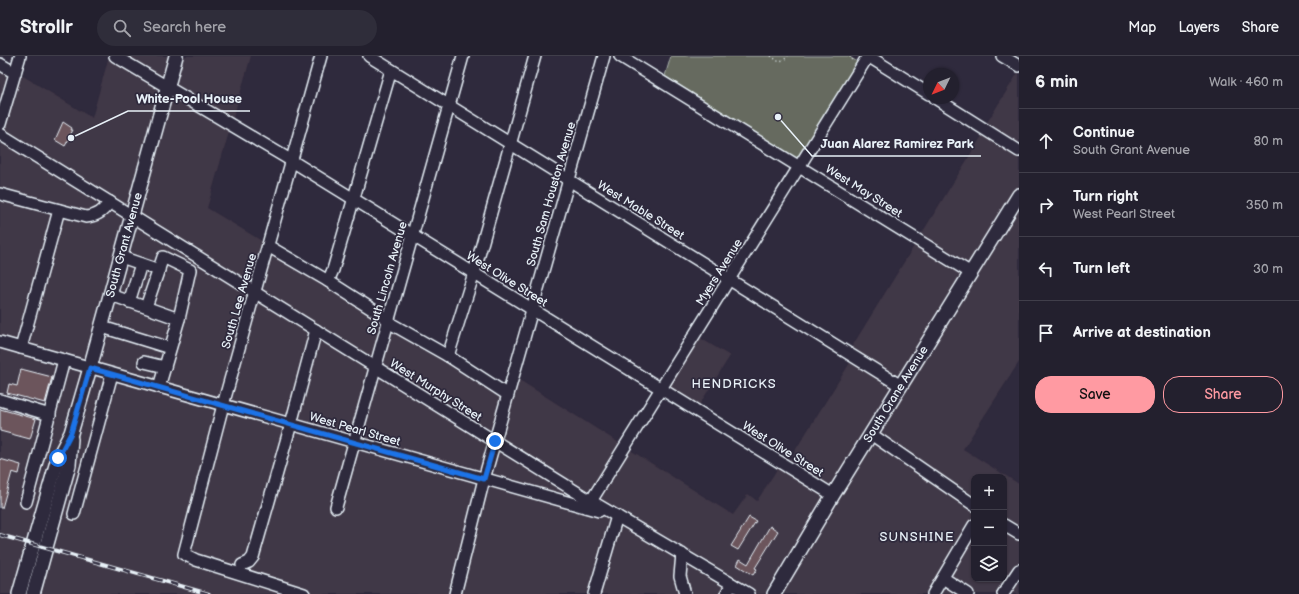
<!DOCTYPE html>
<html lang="en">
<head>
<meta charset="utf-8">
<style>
	body { margin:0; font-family:"Balsamiq Sans",sans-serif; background:#2f2d3a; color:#f1f3f6 }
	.controls { position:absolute; right:12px; bottom:12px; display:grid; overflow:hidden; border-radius:8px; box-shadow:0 1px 3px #0004 }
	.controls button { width:36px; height:36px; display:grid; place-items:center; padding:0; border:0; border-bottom:1px solid #403e4a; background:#23202e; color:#f1f3f6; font:20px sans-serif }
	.compass { position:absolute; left:923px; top:12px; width:36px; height:36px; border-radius:50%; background:#23202e; box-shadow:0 1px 3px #0004; rotate:227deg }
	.stop { position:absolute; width:12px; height:12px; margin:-9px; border:3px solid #1a73e8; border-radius:50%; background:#fff }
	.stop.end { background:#1a73e8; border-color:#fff; box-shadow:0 1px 4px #0008 }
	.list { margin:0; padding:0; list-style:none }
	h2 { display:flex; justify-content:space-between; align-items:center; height:52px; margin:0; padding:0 16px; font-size:17px }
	h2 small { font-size:13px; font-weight:400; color:#a3a3aa }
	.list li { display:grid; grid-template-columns:26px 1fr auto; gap:12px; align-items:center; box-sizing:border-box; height:64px; padding:0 16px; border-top:1px solid #403e4a }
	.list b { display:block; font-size:15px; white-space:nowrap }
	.list p { margin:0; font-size:13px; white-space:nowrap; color:#a3a3aa }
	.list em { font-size:13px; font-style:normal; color:#a3a3aa }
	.actions { display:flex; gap:8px; padding:12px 16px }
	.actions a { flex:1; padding:9px 0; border:1px solid #ff9aa2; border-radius:16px; text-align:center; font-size:14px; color:#ff9aa2 }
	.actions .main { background:#ff9aa2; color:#111 }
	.icon { flex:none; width:22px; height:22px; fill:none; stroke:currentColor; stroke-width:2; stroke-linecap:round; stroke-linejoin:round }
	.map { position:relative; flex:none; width:1019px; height:538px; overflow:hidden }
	header { display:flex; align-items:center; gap:24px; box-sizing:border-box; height:56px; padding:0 20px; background:#23202e; border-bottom:1px solid #403e4a }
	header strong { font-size:19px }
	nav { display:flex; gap:22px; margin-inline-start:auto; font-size:14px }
	.search { width:280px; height:36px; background:#2f2d3a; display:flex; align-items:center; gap:10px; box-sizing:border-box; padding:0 14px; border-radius:22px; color:#a3a3aa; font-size:15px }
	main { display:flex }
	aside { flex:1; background:#23202e }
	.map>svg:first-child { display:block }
</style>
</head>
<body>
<header>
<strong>Strollr</strong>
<div class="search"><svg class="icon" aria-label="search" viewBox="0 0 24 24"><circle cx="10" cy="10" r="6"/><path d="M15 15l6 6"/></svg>Search here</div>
<nav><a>Map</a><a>Layers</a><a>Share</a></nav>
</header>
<main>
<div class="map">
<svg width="1019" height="538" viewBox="0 0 1019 538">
	<rect width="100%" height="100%" fill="#2f2a3d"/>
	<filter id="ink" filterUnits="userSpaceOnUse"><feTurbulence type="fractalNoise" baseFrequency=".025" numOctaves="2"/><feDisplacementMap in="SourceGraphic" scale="8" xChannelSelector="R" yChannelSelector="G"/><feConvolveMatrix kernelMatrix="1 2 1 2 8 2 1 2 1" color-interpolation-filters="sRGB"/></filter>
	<g filter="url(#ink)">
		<g fill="#413746" fill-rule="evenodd">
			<path d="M109,0H251L207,152L328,225L508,339L513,320L733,459L748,438L757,445L781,407L786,409L853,302L848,297L985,75L983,73L1019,15V306L963,393L1019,428V538H0V6L92,62ZM974,421H1004V523H974Z"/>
			<path d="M695,279L730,300L696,354L661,333Z"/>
		</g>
		<path fill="#666b5e" stroke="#a7aeab" d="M671,0H848L859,7L798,103L665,20Z"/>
		<g fill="#6c555c" stroke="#e8f1f8">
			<path d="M63,66L72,72L71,74H73L69,81H70L65,90L55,84Z"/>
			<path d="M21,313L52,321L45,347L7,337L9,328L17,330Z"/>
			<path d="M0,353L36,363L30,383L0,375Z"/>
			<path d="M0,403L21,409L19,418L12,416L2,452H0Z"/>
			<path d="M749,461L756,465L738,494L731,490Z"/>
			<path d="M770,470L778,475L755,512L757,513L753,519L737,509L740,503L748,508Z"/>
		</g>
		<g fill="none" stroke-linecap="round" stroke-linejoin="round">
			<defs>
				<g id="minor">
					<path d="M115,0L292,105L833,439"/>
					<path d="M369,0L901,330"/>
					<path d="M620,0L971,217"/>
					<path d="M868,0L929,38"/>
					<path d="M1002,0L1019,10"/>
					<path d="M0,8L15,17"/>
					<path d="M935,42L1019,95"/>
					<path d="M0,68L20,0"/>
					<path d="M0,78L591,445L749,538"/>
					<path d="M0,138L86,161C98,160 103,155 110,146"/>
					<path d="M268,190L328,225"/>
					<path d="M121,201L159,214"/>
					<path d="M111,239L179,263L190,214L163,201L146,251"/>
					<path d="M129,246L141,208"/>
					<path d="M389,264L328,225L333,214L391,14"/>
					<path d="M388,266L448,300L508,339"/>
					<path d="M102,271L170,292"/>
					<path d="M0,286L599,455"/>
					<path d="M21,292L59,154"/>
					<path d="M448,300L474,217L535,0"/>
					<path d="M144,306L165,311"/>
					<path d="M159,331L179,263"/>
					<path d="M0,344L50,359"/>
					<path d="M871,378L974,449"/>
					<path d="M591,445L868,0"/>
					<path d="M26,446L64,304"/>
					<path d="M336,451L463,0"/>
					<path d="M74,458L112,318"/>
					<path d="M1004,469L1019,478"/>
					<path d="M682,498L680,520L685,538"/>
					<path d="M242,509L249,506L253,501L291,368L316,274"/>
					<path d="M943,522L968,538"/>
					<path d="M304,538L196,504L184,498L223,349L321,0"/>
					<path d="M455,538L484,423L604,0"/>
					<path d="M594,538L617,460"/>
					<path d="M726,538L732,528"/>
					<path d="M933,538L974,469"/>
					<path d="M1003,538L1019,514"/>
				</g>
				<g id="major">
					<path id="s1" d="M19,538L58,402L71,377L90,312L176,0"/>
					<path d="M33,538L69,409L71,383"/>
					<path id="s2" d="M774,538L833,439L1019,139"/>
				</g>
			</defs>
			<use href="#minor" stroke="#e8f1f8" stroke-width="14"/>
			<use href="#major" stroke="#e8f1f8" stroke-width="16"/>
			<g stroke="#e8f1f8" stroke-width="1.5" stroke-dasharray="1 3" stroke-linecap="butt">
				<path d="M771,0L778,5L784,4L788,0"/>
				<path d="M850,0L853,5"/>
			</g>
			<use href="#minor" stroke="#2f2a3d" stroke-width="11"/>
			<use href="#major" stroke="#2f2a3d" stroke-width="13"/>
			<defs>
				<path id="rail" d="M0,479L209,538"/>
			</defs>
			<use href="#rail" stroke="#e8f1f8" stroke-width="4"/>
			<use href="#rail" stroke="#2f2a3d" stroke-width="2.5" stroke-dasharray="8" stroke-linecap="butt"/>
		</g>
	</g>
	<g fill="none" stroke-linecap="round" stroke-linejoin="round" filter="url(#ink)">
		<path stroke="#1a73e8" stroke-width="5" d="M58,402L71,377L90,312L484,423L495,385"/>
	</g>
	<g text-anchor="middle" stroke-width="3.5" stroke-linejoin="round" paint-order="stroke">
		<g font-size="12" fill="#e8f1f8" stroke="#2f2a3d">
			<text transform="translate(864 135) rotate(32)" y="4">West May Street</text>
			<text transform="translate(551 138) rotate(-74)" y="4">South Sam Houston Avenue</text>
			<text transform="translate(641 154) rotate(32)" y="4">West Mable Street</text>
			<text dy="4" stroke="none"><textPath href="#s1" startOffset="365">South Grant Avenue</textPath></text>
			<text transform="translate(719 216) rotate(-58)" y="4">Myers Avenue</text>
			<text transform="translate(387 222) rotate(-74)" y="4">South Lincoln Avenue</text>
			<text transform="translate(507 223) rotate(32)" y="4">West Olive Street</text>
			<text transform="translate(239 245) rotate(-74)" y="4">South Lee Avenue</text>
			<text transform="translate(436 334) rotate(32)" y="4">West Murphy Street</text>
			<text dy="4" stroke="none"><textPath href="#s2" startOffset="234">South Crane Avenue</textPath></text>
			<text transform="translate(355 373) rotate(16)" y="4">West Pearl Street</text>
			<text transform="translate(783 393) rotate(32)" y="4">West Olive Street</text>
		</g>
		<g font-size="13" letter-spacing="1" fill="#e8f1f8" stroke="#2f2a3d">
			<text x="734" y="332">HENDRICKS</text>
			<text x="917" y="485">SUNSHINE</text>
		</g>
	</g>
	<path fill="none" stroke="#e8f1f8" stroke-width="1.5" d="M71 82L128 55H250M778 61L812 100H981"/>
	<g fill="#e8f1f8" stroke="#2f2a3d" stroke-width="1.5">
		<circle cx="71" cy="82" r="4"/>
		<circle cx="778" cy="61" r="4"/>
	</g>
	<g font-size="13" text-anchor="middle" font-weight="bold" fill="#e8f1f8" stroke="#2f2a3d" stroke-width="3.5" stroke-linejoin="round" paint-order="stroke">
		<text x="189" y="47">White-Pool House</text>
		<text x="897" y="92">Juan Alarez Ramirez Park</text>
	</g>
</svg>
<div class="controls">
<button>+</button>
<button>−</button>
<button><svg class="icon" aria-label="layers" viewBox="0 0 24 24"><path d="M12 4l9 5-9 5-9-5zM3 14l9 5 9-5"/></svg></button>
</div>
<svg class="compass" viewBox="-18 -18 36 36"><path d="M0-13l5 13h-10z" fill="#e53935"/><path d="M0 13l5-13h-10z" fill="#a3a3aa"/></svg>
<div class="stop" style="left:58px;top:402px"></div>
<div class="stop end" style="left:495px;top:385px"></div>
</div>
<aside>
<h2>6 min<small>Walk · 460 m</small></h2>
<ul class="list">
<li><svg class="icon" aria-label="ahead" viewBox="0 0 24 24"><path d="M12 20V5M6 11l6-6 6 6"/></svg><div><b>Continue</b><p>South Grant Avenue</p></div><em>80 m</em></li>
<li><svg class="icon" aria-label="right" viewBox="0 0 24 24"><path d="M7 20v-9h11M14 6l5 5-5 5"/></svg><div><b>Turn right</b><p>West Pearl Street</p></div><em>350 m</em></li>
<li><svg class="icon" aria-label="left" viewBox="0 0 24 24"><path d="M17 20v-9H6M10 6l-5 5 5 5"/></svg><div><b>Turn left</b></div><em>30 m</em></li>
<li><svg class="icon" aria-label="arrive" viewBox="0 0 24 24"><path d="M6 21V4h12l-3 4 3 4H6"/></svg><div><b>Arrive at destination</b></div></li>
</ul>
<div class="actions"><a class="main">Save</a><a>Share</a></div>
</aside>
</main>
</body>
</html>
